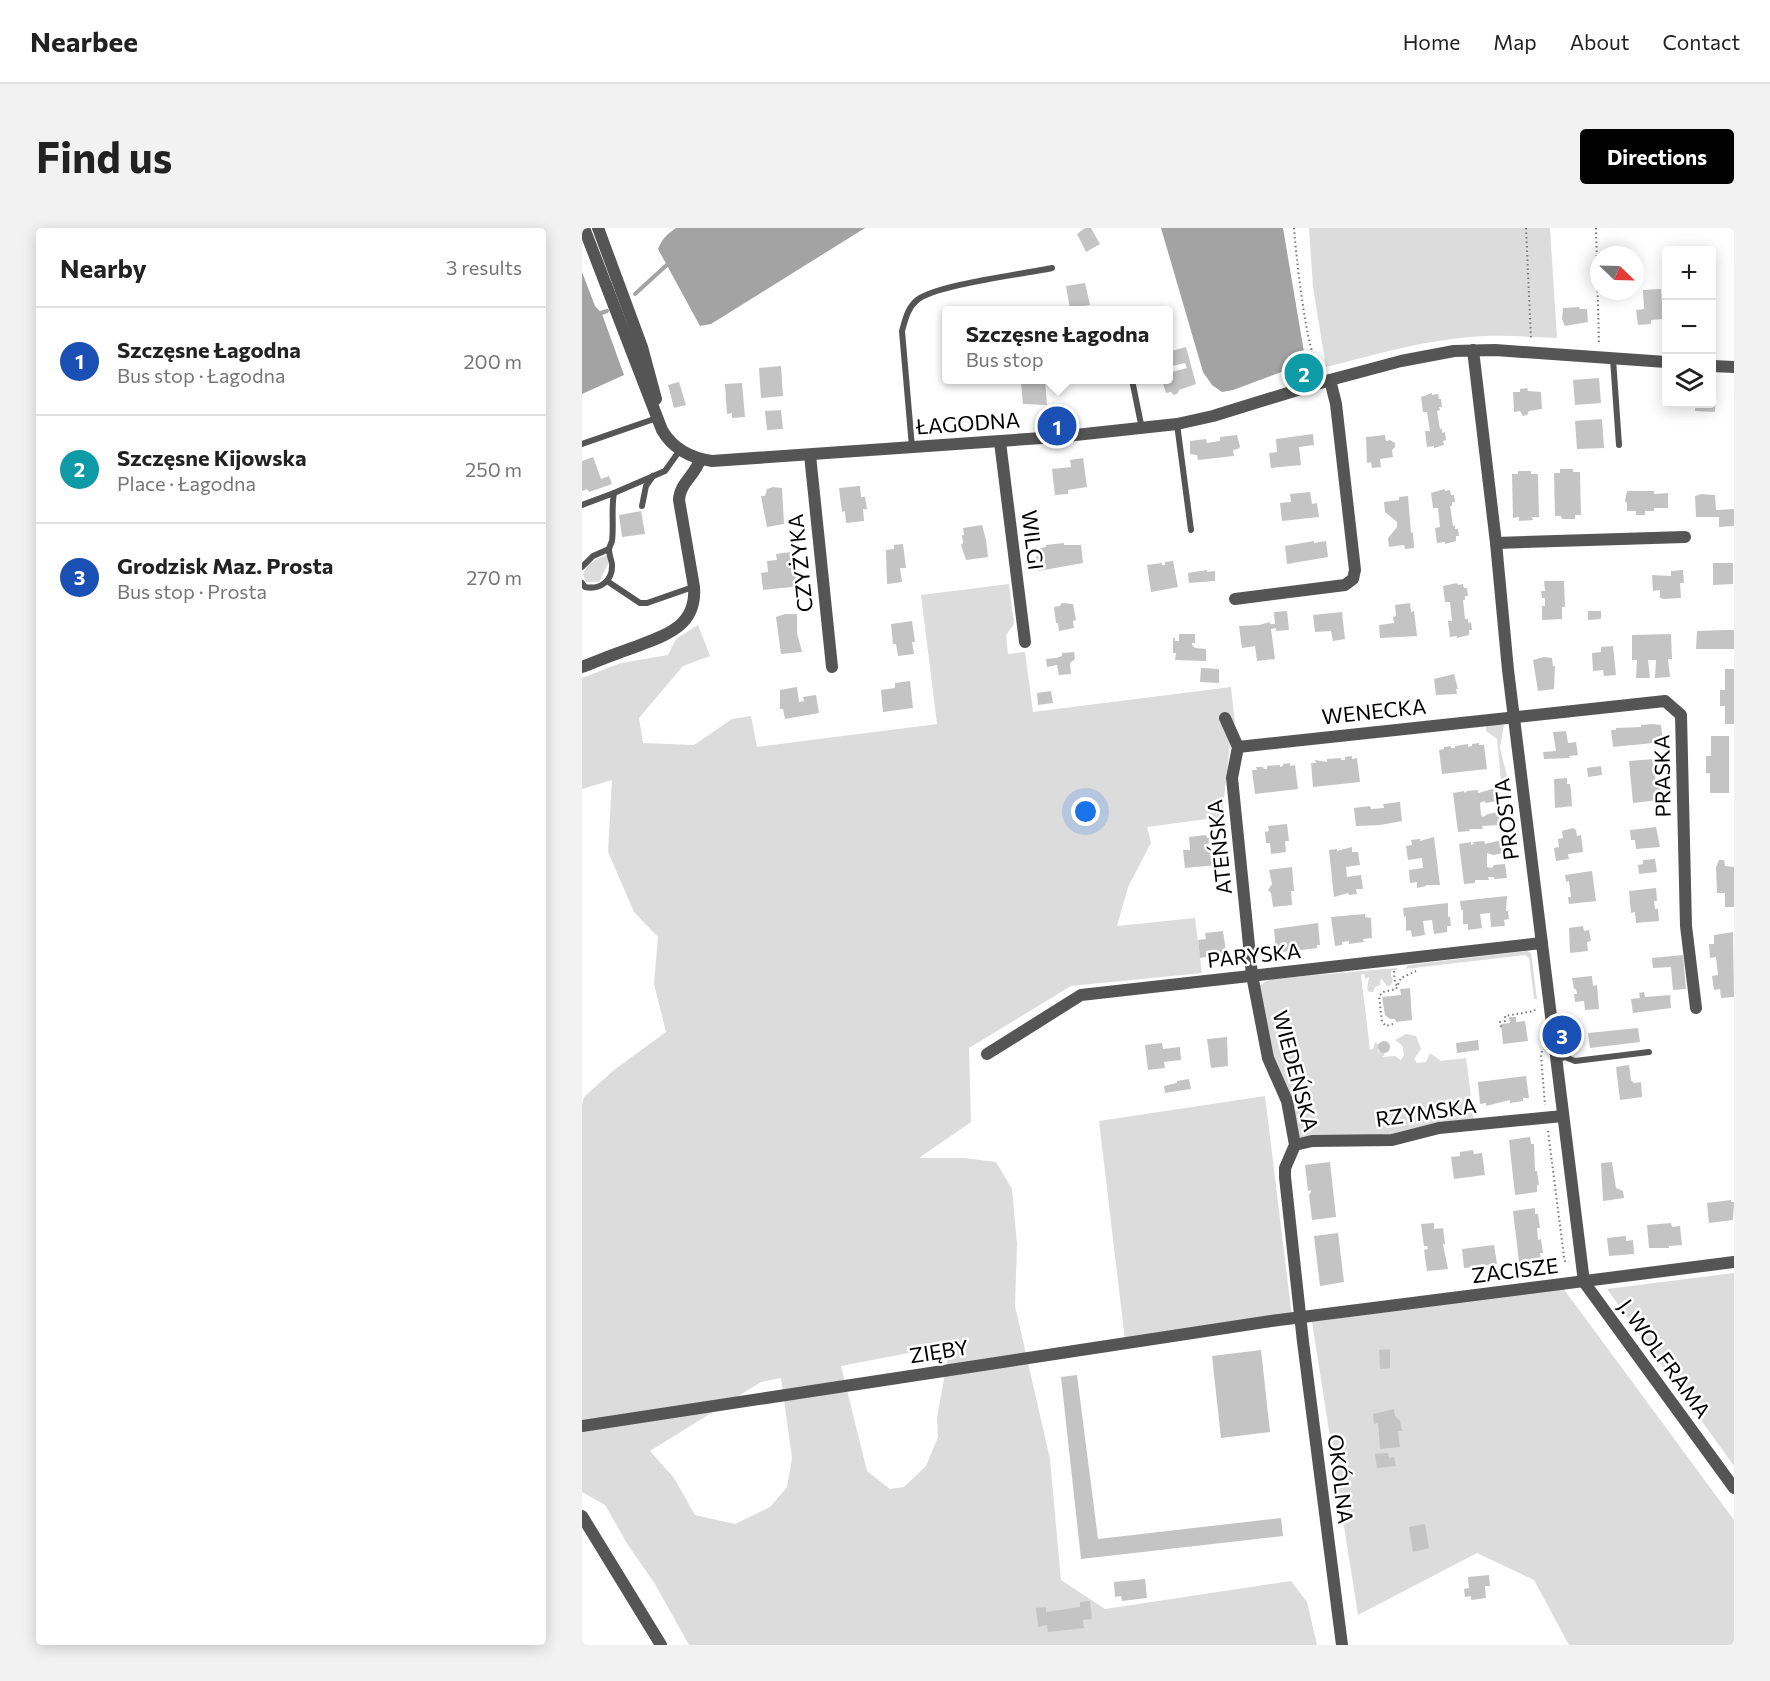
<!DOCTYPE html>
<html lang="en">
<head>
<meta charset="utf-8">
<style>
	body { margin:0; font-family:Commissioner,sans-serif; background:#f2f2f2; color:#222 }
	.controls { position:absolute; right:18px; top:18px; display:grid; overflow:hidden; border-radius:6px; box-shadow:0 3px 15px #0003 }
	.controls button { width:54px; height:54px; display:grid; place-items:center; padding:0; border:0; border-bottom:2px solid #e0e0e0; background:#fff; color:#222; font:30px sans-serif }
	.compass { position:absolute; left:1008px; top:18px; width:54px; height:54px; border-radius:50%; background:#fff; box-shadow:0 3px 15px #0003; rotate:113deg }
	.you { position:absolute; left:504px; top:584px; width:21px; height:21px; margin:-15px; border:4px solid #fff; border-radius:50%; background:#1a73e8; box-shadow:0 0 0 9px #1a73e833 }
	.badge { display:grid; place-items:center; width:39px; height:39px; border-radius:50%; background:#000; color:#fff; font-size:20px; font-weight:700 }
	.pin { position:absolute; translate:-50% -50%; border:3px solid #fff; box-shadow:0 2px 6px #0006 }
	.popup { position:absolute; left:360px; top:78px; width:231px; height:78px; box-sizing:border-box; display:grid; place-content:center; border-radius:6px; background:#fff; filter:drop-shadow(0 2px 4px #0005); font-size:20px; white-space:nowrap; color:#767676 }
	.popup b { font-size:22px; color:#222 }
	.popup::after { content:''; position:absolute; left:50%; top:100%; margin-left:-12px; border:12px solid transparent; border-top-color:#fff }
	.list { margin:0; padding:0; list-style:none }
	h2 { display:flex; justify-content:space-between; align-items:center; height:78px; margin:0; padding:0 24px; font-size:26px }
	h2 small { font-size:20px; font-weight:400; color:#767676 }
	.list li { display:grid; grid-template-columns:39px 1fr auto; gap:18px; align-items:center; box-sizing:border-box; height:108px; padding:0 24px; border-top:2px solid #e0e0e0 }
	.list b { display:block; font-size:22px; white-space:nowrap }
	.list p { margin:0; font-size:20px; white-space:nowrap; color:#767676 }
	.list em { font-size:20px; font-style:normal; color:#767676 }
	.icon { flex:none; width:33px; height:33px; fill:none; stroke:currentColor; stroke-width:2; stroke-linecap:round; stroke-linejoin:round }
	.map { position:relative; flex:none; width:1152px; height:1417px; overflow:hidden; border-radius:6px }
	header { display:flex; align-items:center; gap:36px; box-sizing:border-box; height:84px; padding:0 30px; background:#fff; border-bottom:2px solid #e0e0e0 }
	header strong { font-size:28px }
	nav { display:flex; gap:33px; margin-inline-start:auto; font-size:21px }
	.intro { display:flex; align-items:center; justify-content:space-between; box-sizing:border-box; height:144px; padding:0 36px }
	h1 { margin:0; font-size:42px }
	.button { padding:15px 27px; border-radius:6px; background:#000; color:#fff; font-size:21px; font-weight:700 }
	main { display:flex; gap:36px; padding:0 36px }
	aside { flex:1; background:#fff; border-radius:6px; box-shadow:0 3px 15px #0003 }
	.map>svg:first-child { display:block }
</style>
</head>
<body>
<header>
<strong>Nearbee</strong>
<nav><a>Home</a><a>Map</a><a>About</a><a>Contact</a></nav>
</header>
<div class="intro"><h1>Find us</h1><a class="button">Directions</a></div>
<main>
<aside>
<h2>Nearby<small>3 results</small></h2>
<ul class="list">
<li><span class="badge" style="background:#1a4fb4">1</span><div><b>Szczęsne Łagodna</b><p>Bus stop · Łagodna</p></div><em>200 m</em></li>
<li><span class="badge" style="background:#0f9aa8">2</span><div><b>Szczęsne Kijowska</b><p>Place · Łagodna</p></div><em>250 m</em></li>
<li><span class="badge" style="background:#1a4fb4">3</span><div><b>Grodzisk Maz. Prosta</b><p>Bus stop · Prosta</p></div><em>270 m</em></li>
</ul>
</aside>
<div class="map">
<svg width="1152" height="1417" viewBox="0 0 1152 1417">
	<rect width="100%" height="100%" fill="#fff"/>
	<g fill="#dcdcdc" fill-rule="evenodd">
		<path d="M727,0H968L975,110C946,109 917,106 888,109C839,113 792,127 744,139L731,59Z"/>
		<path d="M26,327V336L17,354H4L1,346C6,335 14,330 26,327Z"/>
		<path d="M427,356L432,396L424,407L426,426L443,424L451,484L649,459L653,496L648,516L640,589L565,599L569,615L546,659L535,698L613,690L620,745L489,758L387,820L389,894L337,930H383L414,934L430,961L435,1016L433,1078L468,1231L479,1352L523,1381L709,1353L725,1374L735,1417H107L73,1356L46,1317L23,1277L0,1264V877L2,869L32,842L84,804L72,756L76,709L52,684L26,624L30,552L0,561V450L39,435L86,427L94,411L116,397L128,428L101,438L57,490L61,515L112,517L150,491L169,488L175,519L355,496L339,367ZM368,1117L355,1190L356,1209L344,1238L322,1259L308,1261L285,1243L259,1138ZM199,1150L210,1230L205,1259L188,1279L153,1296L113,1287L92,1250L68,1223L179,1154Z"/>
		<path d="M917,496L922,497L918,520L925,548V552H919L915,511L904,503V497Z"/>
		<path d="M945,723L949,725L955,771H952L947,730L943,727L823,741L826,737Z"/>
		<path d="M815,740V742L809,743V748L811,752L809,757L805,758L799,750L798,757L793,759L791,764H787L785,761L787,749L783,751L782,746L779,747L788,822L791,821L793,814L798,817L796,823L803,825L801,829L813,828L819,832L822,827L820,817L813,812L824,806L834,808L839,821L832,831L835,835L844,834L848,825L859,833L884,830L892,893L822,906L719,910L715,907L694,845L673,765L678,757L688,751Z"/>
		<path d="M683,868L710,1089L543,1112L517,893Z"/>
		<path d="M1152,1045V1238L1025,1061Z"/>
		<path d="M981,1060L1152,1292V1417H987L952,1352L895,1325L776,1387L730,1094Z"/>
	</g>
	<g fill="#a3a3a3">
		<path d="M94,0H283L129,96L118,98L76,21C80,11 85,6 94,0Z"/>
		<path d="M579,0H701L722,124V132L716,138L651,162L640,164L630,157L621,144Z"/>
		<path d="M0,44L13,78L20,86L42,147L0,166Z"/>
	</g>
	<g fill="none" stroke-linecap="round" stroke-linejoin="round">
		<g stroke="#a3a3a3" stroke-width="4">
			<path d="M53,66L87,35"/>
			<path d="M16,86L25,83"/>
		</g>
	</g>
	<g fill="#c4c4c4">
		<path d="M503,0H509L518,16L504,24L495,6Z"/>
		<path d="M503,55L508,77L502,78L503,81L497,82H494V80L488,81L484,58Z"/>
		<path d="M1079,61L1081,91L1069,92V96L1056,97L1054,82L1062,81L1061,62Z"/>
		<path d="M997,79L998,81H1005L1006,94L983,98L980,91L981,80Z"/>
		<path d="M604,119L614,156L597,162L596,165L592,167L589,164L584,165L580,152H586V145L605,140L603,135L586,139V124Z"/>
		<path d="M199,138L201,168L179,170L177,140Z"/>
		<path d="M1017,150L1019,175L993,177L991,152Z"/>
		<path d="M451,152H463L465,177L441,176L439,155H451Z"/>
		<path d="M1130,153L1134,154L1133,184L1113,183V176H1130Z"/>
		<path d="M97,154L104,177L92,180L86,157Z"/>
		<path d="M160,155L163,189L150,190V185L145,186L143,156Z"/>
		<path d="M945,160L946,163L959,164L960,181L947,183L945,187L941,188L938,183L932,184L931,164H938V161Z"/>
		<path d="M850,165V167L856,166L857,171H859L860,179H857L858,182L855,183L858,201H860V205L863,204L864,212L861,213L862,217L852,220V218L845,219L843,203H848L845,184H841L839,169Z"/>
		<path d="M199,182L201,201L185,202L183,183Z"/>
		<path d="M1020,191L1022,220L995,221L993,193Z"/>
		<path d="M731,206L732,217L717,219L719,237L689,240L687,225L695,224L694,211Z"/>
		<path d="M655,207L658,219L656,221L651,222L652,228L616,232L615,227L608,226V213L624,211L625,215L631,214L638,213V209Z"/>
		<path d="M803,207L804,213L808,212L813,215V219L810,222L811,229L798,231L799,239L790,240L789,234L785,235L784,209Z"/>
		<path d="M11,229L19,251L27,248L30,256L7,264L5,261L0,263V233Z"/>
		<path d="M501,230L505,259L486,262V266L473,267L470,241L489,239L488,232Z"/>
		<path d="M978,241H991V244H998L999,287H993V291H980L979,288H973L972,245H978Z"/>
		<path d="M936,243H949V246H956L957,289H950L951,292L937,293V289L931,290L930,246H936Z"/>
		<path d="M278,258L279,269H283L285,281H281L282,293L264,295L263,283L260,284L257,260Z"/>
		<path d="M191,259L200,260L202,296L185,299L179,268H183L185,261Z"/>
		<path d="M863,261V263L868,262L869,267H872L873,274H870V278H868L871,298L873,297V301H876L877,308H874V313L863,316V314L855,315L853,300L858,299L856,280H851L849,265Z"/>
		<path d="M1045,263H1072V266L1086,265V280H1072V283H1063V287H1054V283H1045V275L1043,273Z"/>
		<path d="M728,264L730,276L735,275L737,289L700,293L698,275L709,274L708,266Z"/>
		<path d="M1119,266L1133,267L1134,282L1152,281V298L1137,299V289H1114L1113,268Z"/>
		<path d="M826,268L829,305L831,304L832,320L823,321L822,317L807,319L806,310L815,299V294L803,284L802,274L817,272V269Z"/>
		<path d="M59,283L63,306L40,309L37,287Z"/>
		<path d="M400,297L404,312L406,329L384,332L379,317L381,315L380,307H382L381,300Z"/>
		<path d="M732,313V315L744,313L746,329L705,336L703,318Z"/>
		<path d="M482,315V317H499L501,335L456,343L454,328L459,327L458,320L464,319V317Z"/>
		<path d="M321,316L324,340H318L320,354L305,356L304,322L312,321V317Z"/>
		<path d="M209,324L212,345L218,344L219,358L181,362L179,345L186,344L185,333L195,332L194,326Z"/>
		<path d="M591,333L596,359L569,364L565,337L580,335V337H583V334Z"/>
		<path d="M1131,335H1151V356L1131,357Z"/>
		<path d="M625,342V344L633,343V353L607,355L606,345Z"/>
		<path d="M1101,342L1102,355H1098L1099,370L1082,371L1078,370V362L1071,363L1070,347L1089,348V343Z"/>
		<path d="M962,353H982L983,379H980V391L960,392V378H963V370H960L959,363H963Z"/>
		<path d="M875,355L876,357L881,356L882,360H885L886,368H883V372H881L883,391H886V395L889,394L890,402H887V407L875,410V408L868,409L866,393H870L868,374H863L861,358Z"/>
		<path d="M480,375L491,376L494,392L491,393L492,400L477,403L476,395H474L472,379L478,378Z"/>
		<path d="M828,375L829,384L832,383L835,408L798,410L797,397L812,395L811,389L814,388L813,377Z"/>
		<path d="M705,383L707,402L694,403V400L689,401L693,431L675,433L673,418L660,420L657,398L677,397L688,394V396H693L692,384Z"/>
		<path d="M1006,383H1019V391L1006,392Z"/>
		<path d="M760,384L763,411L751,413L749,403L733,404L731,387Z"/>
		<path d="M203,386H215V405L220,424L199,426L194,389Z"/>
		<path d="M330,393L333,414H330L332,426L316,428L314,416H311L309,396Z"/>
		<path d="M1143,402H1152V421H1114L1115,403Z"/>
		<path d="M597,406H613V415H610V417L613,420L624,421V433L593,432L594,425H591V410H593V413H597Z"/>
		<path d="M1089,406L1090,431H1086L1088,449L1073,450L1074,432H1066L1068,450H1054L1055,432H1050V407Z"/>
		<path d="M1031,418L1034,447L1022,448L1021,442L1011,443L1010,425L1019,424V419Z"/>
		<path d="M492,424L493,431L488,435L489,446L477,447L475,437L465,439L464,431L474,430L480,428V425Z"/>
		<path d="M962,429L970,430L971,438H973L972,461L956,463L951,432Z"/>
		<path d="M619,440L637,441V455L618,454Z"/>
		<path d="M1143,441H1152V496H1143V478H1138V462H1143Z"/>
		<path d="M872,446L876,461H874L875,466L854,467L852,451Z"/>
		<path d="M328,453L331,480L301,484L299,462L313,460V455Z"/>
		<path d="M215,459L217,474L222,473L221,469L234,467L237,485L203,491L201,481H198V462Z"/>
		<path d="M469,463L471,475L456,477L455,465Z"/>
		<path d="M1070,496L1079,497L1081,514L1031,519L1029,502H1034V500L1059,499V497Z"/>
		<path d="M984,503L986,515L994,514L996,527L987,528L988,530L962,531L961,524L974,523L971,504Z"/>
		<path d="M1129,508H1147V565H1128V545H1124V528H1129Z"/>
		<path d="M897,515V517H902L905,541L860,546L857,522L862,521V519L869,518V520H873V518L886,516V519L890,518V516Z"/>
		<path d="M770,528V531L775,530L778,554L731,559L729,535H734L733,532L745,534V531L759,530V532H763V529Z"/>
		<path d="M1072,531V535H1075L1076,540V546L1073,547L1074,556H1077L1078,562L1076,572L1051,575L1047,533Z"/>
		<path d="M708,535V538L713,537L716,561L673,566L670,542H675L674,539H681L682,541H685V538L698,537V539L701,538V536Z"/>
		<path d="M1019,538L1020,547L1006,549L1005,540Z"/>
		<path d="M985,550V556H988L989,563L990,578L973,580L972,551Z"/>
		<path d="M914,560L915,573L904,575L902,573L898,575L899,587L901,589L906,586L917,584L918,597L900,598L901,601H887L888,603L876,604L871,565L882,563L883,565L885,563L896,562V565Z"/>
		<path d="M818,574L820,593L798,597L774,598L772,580L788,578L789,581L802,580L801,576Z"/>
		<path d="M705,596L707,613H703L704,624L689,626L688,615H684L683,604L687,603L686,598Z"/>
		<path d="M1074,599L1078,619L1054,621L1053,612H1049L1048,602Z"/>
		<path d="M991,600L994,602L995,608L999,607L1001,624L986,626L987,631L974,633L972,620L977,619L976,611L981,610L980,603Z"/>
		<path d="M624,607L625,610H627L626,624L632,623L634,637L603,640L601,622H608L607,609Z"/>
		<path d="M852,609L858,657H844V658L835,660V654L828,655L827,642L841,640L840,630L826,632L824,618L830,617L829,612L838,611V613Z"/>
		<path d="M920,612L922,625L911,627L905,625V639L910,640L912,637L923,636L925,650L913,651L911,649H906L907,652H893V655L882,656L877,616L889,614V617L892,616L891,614L902,613L903,616Z"/>
		<path d="M770,619V624H776L778,637L764,639L765,649L779,647L781,661H774L775,666L767,667L766,665L752,669L747,622L755,621V623Z"/>
		<path d="M1073,631L1075,644L1057,646L1056,637L1061,636V632Z"/>
		<path d="M1137,632H1142L1143,638L1152,639V679H1143V665H1135L1134,639Z"/>
		<path d="M710,639L712,663H709L710,677L691,679L689,665L686,662L690,656L687,642Z"/>
		<path d="M1010,643L1014,673L987,676L986,669H989L987,653L984,654L983,647Z"/>
		<path d="M1074,660L1075,673H1072L1073,681H1076L1077,693L1054,695L1053,684L1049,685L1047,663Z"/>
		<path d="M925,668L924,683H926L927,691L922,692L923,698L909,699L908,685L898,686L900,700L886,702V696H881V682H879L878,673Z"/>
		<path d="M866,675V689H868L869,698H865V704L852,706L850,692L841,693L843,707L830,709L829,702L824,703V688L822,689L821,680Z"/>
		<path d="M783,686V689L789,690L790,710L781,711L782,714L774,715L767,716V713L760,714V717L753,718L749,689Z"/>
		<path d="M736,695L738,717H735V720L712,723L710,720L711,723L698,724L697,722H694L692,701Z"/>
		<path d="M1001,698L1002,703L1007,702L1009,713L1005,714L1006,723L988,725L987,700Z"/>
		<path d="M641,703L644,724L638,725V727L618,730L616,712L624,711L623,705Z"/>
		<path d="M1151,704L1152,769L1139,770L1138,761L1132,762L1130,748L1136,747L1134,729L1128,730L1127,716H1132V707Z"/>
		<path d="M1101,727L1104,761L1091,762L1089,739L1071,740L1070,730Z"/>
		<path d="M1010,748L1011,758L1015,757L1017,781L1003,782L1002,773L993,774L992,766H995L994,761H992L990,750Z"/>
		<path d="M828,760L830,792L814,794L813,791H808L803,787L800,769L819,767L818,761Z"/>
		<path d="M1062,764L1063,769L1088,767L1089,780L1051,785L1049,771L1058,770L1057,765Z"/>
		<path d="M927,789H934V794L943,793L946,813L921,816L919,796L928,795Z"/>
		<path d="M1056,800L1058,814L1008,820L1006,805Z"/>
		<path d="M645,809L646,838L629,840L625,811Z"/>
		<path d="M896,812L897,822L875,825L874,815Z"/>
		<circle cx="802" cy="819" r="6"/>
		<path d="M580,815L581,821L598,819L599,832L582,834L583,840L566,842L563,817Z"/>
		<path d="M1047,837L1049,852L1052,855L1059,854L1060,869L1038,872L1034,839Z"/>
		<path d="M944,848L947,870H941V873L928,875V872L904,878V875L898,876L896,854Z"/>
		<path d="M607,851L609,861L583,865L582,858L595,855V853Z"/>
		<path d="M948,909L949,916H952L953,943H955L957,957H955V964L933,967L927,912Z"/>
		<path d="M891,922L892,926L900,925L903,947L872,951L869,929L878,928V924Z"/>
		<path d="M748,934L754,989L730,992L727,967L729,964V962L726,963L723,937Z"/>
		<path d="M1030,934L1034,960L1041,963L1042,970L1021,973L1019,935Z"/>
		<path d="M1149,972V974H1152L1151,992L1127,995L1125,975Z"/>
		<path d="M953,980V986H956L958,1000H955L956,1012L959,1011L961,1025H958L959,1031L937,1034L931,983Z"/>
		<path d="M852,995V1001L861,1000L863,1016H861L866,1041L845,1043L842,1022L846,1021L845,1018H842L839,996Z"/>
		<path d="M1089,995L1090,999L1098,998L1100,1017L1087,1018V1020H1067L1065,997Z"/>
		<path d="M756,1005L762,1054L738,1058L732,1008Z"/>
		<path d="M1044,1008V1013L1051,1012L1052,1026L1027,1028L1025,1010Z"/>
		<path d="M912,1017L915,1036L882,1040L880,1021Z"/>
		<path d="M808,1121V1140L798,1141L797,1122Z"/>
		<path d="M679,1122L688,1204L639,1210L630,1128Z"/>
		<path d="M495,1147L516,1311L699,1290L701,1308L499,1331L479,1149Z"/>
		<path d="M812,1181L813,1188L818,1193L820,1203H816L818,1219L798,1221L796,1195L792,1196L791,1186Z"/>
		<path d="M806,1225L807,1230L812,1229L814,1238L795,1240L793,1226Z"/>
		<path d="M843,1296L847,1320L831,1324L827,1299Z"/>
		<path d="M907,1347L908,1358H903L904,1370L889,1372V1368L883,1369L882,1361L887,1360L886,1349Z"/>
		<path d="M563,1351L565,1370L540,1373L539,1368L533,1369L532,1354Z"/>
		<path d="M508,1373L510,1391L501,1392L502,1400L466,1404L465,1397L456,1399L454,1380L464,1379V1384L498,1379V1374Z"/>
	</g>
	<g fill="none" stroke-linecap="round" stroke-linejoin="round">
		<g stroke="#777" stroke-width="2" stroke-dasharray="1.5 3" stroke-linecap="butt">
			<path d="M712,0C714,25 724,127 738,142"/>
			<path d="M944,0L949,111"/>
			<path d="M1014,0L1017,117"/>
			<path d="M812,743L813,755L816,759"/>
			<path d="M811,796L804,798L800,794L797,768L801,764L814,761L819,750L834,743"/>
			<path d="M919,799L918,794L923,793V788L952,783L955,779"/>
			<path d="M960,823L959,827L963,877"/>
			<path d="M966,903L982,1029L983,1033L987,1034"/>
		</g>
		<g stroke="#555" stroke-width="6">
			<path d="M1031,131L1037,217"/>
			<path d="M550,152L560,201"/>
			<path d="M595,196L609,302"/>
			<path d="M0,216L75,190"/>
			<path d="M330,219L320,103C323,93 325,81 334,73C351,57 442,46 470,40"/>
			<path d="M0,277L32,265L83,243L98,222"/>
			<path d="M60,278L64,258L71,248"/>
			<path d="M0,339L11,328L27,321"/>
			<path d="M25,353L58,375H65L111,359"/>
			<path d="M0,355L3,359C18,362 31,353 30,336C29,331 27,326 27,322C27,319 29,316 30,313C32,297 29,282 32,265"/>
			<path d="M974,831L983,829L993,833L1067,824"/>
		</g>
		<g stroke="#555" stroke-width="12">
			<path d="M2,0L80,202C91,221 109,230 130,233L475,209L595,196L631,188L748,152L819,133L872,123L913,122L1084,134"/>
			<path d="M16,0L60,119L74,171"/>
			<path d="M891,122L914,315L926,442L1002,1054L1152,1260"/>
			<path d="M1130,138L1152,139"/>
			<path d="M418,214L443,414"/>
			<path d="M228,227L250,439"/>
			<path d="M914,315L1103,309"/>
			<path d="M653,371L763,357L771,351L773,342L754,176L748,152"/>
			<path d="M0,439C18,432 35,425 53,419C83,407 115,399 112,359L97,272C98,254 114,247 118,231"/>
			<path d="M643,490L656,519L650,550L670,747L686,830L705,873L713,917L703,940V949L721,1114L760,1417"/>
			<path d="M656,519L1083,473L1099,487L1104,698L1114,780"/>
			<path d="M405,826L499,767L960,715"/>
			<path d="M713,917L730,913L810,912L857,900L981,888"/>
			<path d="M0,1198L689,1093L1152,1034"/>
			<path d="M0,1288L79,1417"/>
		</g>
	</g>
	<g text-anchor="middle" stroke-width="5" stroke-linejoin="round" paint-order="stroke">
		<g font-size="21" fill="#000" stroke="#fff">
			<text transform="translate(386 196) rotate(-4)" y="7">ŁAGODNA</text>
			<text transform="translate(450 312) rotate(83)" y="7">WILGI</text>
			<text transform="translate(219 335) rotate(-96)" y="7">CZYŻYKA</text>
			<text transform="translate(792 484) rotate(-6)" y="7">WENECKA</text>
			<text transform="translate(1081 548) rotate(-91)" y="7">PRASKA</text>
			<text transform="translate(925 591) rotate(-97)" y="7">PROSTA</text>
			<text transform="translate(638 619) rotate(-96)" y="7">ATEŃSKA</text>
			<text transform="translate(672 728) rotate(-6)" y="7">PARYSKA</text>
			<text transform="translate(713 843) rotate(75)" y="7">WIEDEŃSKA</text>
			<text transform="translate(844 885) rotate(-8)" y="7">RZYMSKA</text>
			<text transform="translate(933 1043) rotate(-7)" y="7">ZACISZE</text>
			<text transform="translate(357 1124) rotate(-9)" y="7">ZIĘBY</text>
			<text transform="translate(1082 1131) rotate(54)" y="7">J. WOLFRAMA</text>
			<text transform="translate(758 1251) rotate(83)" y="7">OKÓLNA</text>
		</g>
	</g>
</svg>
<div class="controls">
<button>+</button>
<button>−</button>
<button><svg class="icon" aria-label="layers" viewBox="0 0 24 24"><path d="M12 4l9 5-9 5-9-5zM3 14l9 5 9-5"/></svg></button>
</div>
<svg class="compass" viewBox="-18 -18 36 36"><path d="M0-13l5 13h-10z" fill="#e53935"/><path d="M0 13l5-13h-10z" fill="#767676"/></svg>
<div class="you"></div>
<div class="pin badge" style="left:475px;top:198px;background:#1a4fb4">1</div>
<div class="popup"><b>Szczęsne Łagodna</b>Bus stop</div>
<div class="pin badge" style="left:722px;top:145px;background:#0f9aa8">2</div>
<div class="pin badge" style="left:980px;top:807px;background:#1a4fb4">3</div>
</div>
</main>
</body>
</html>
